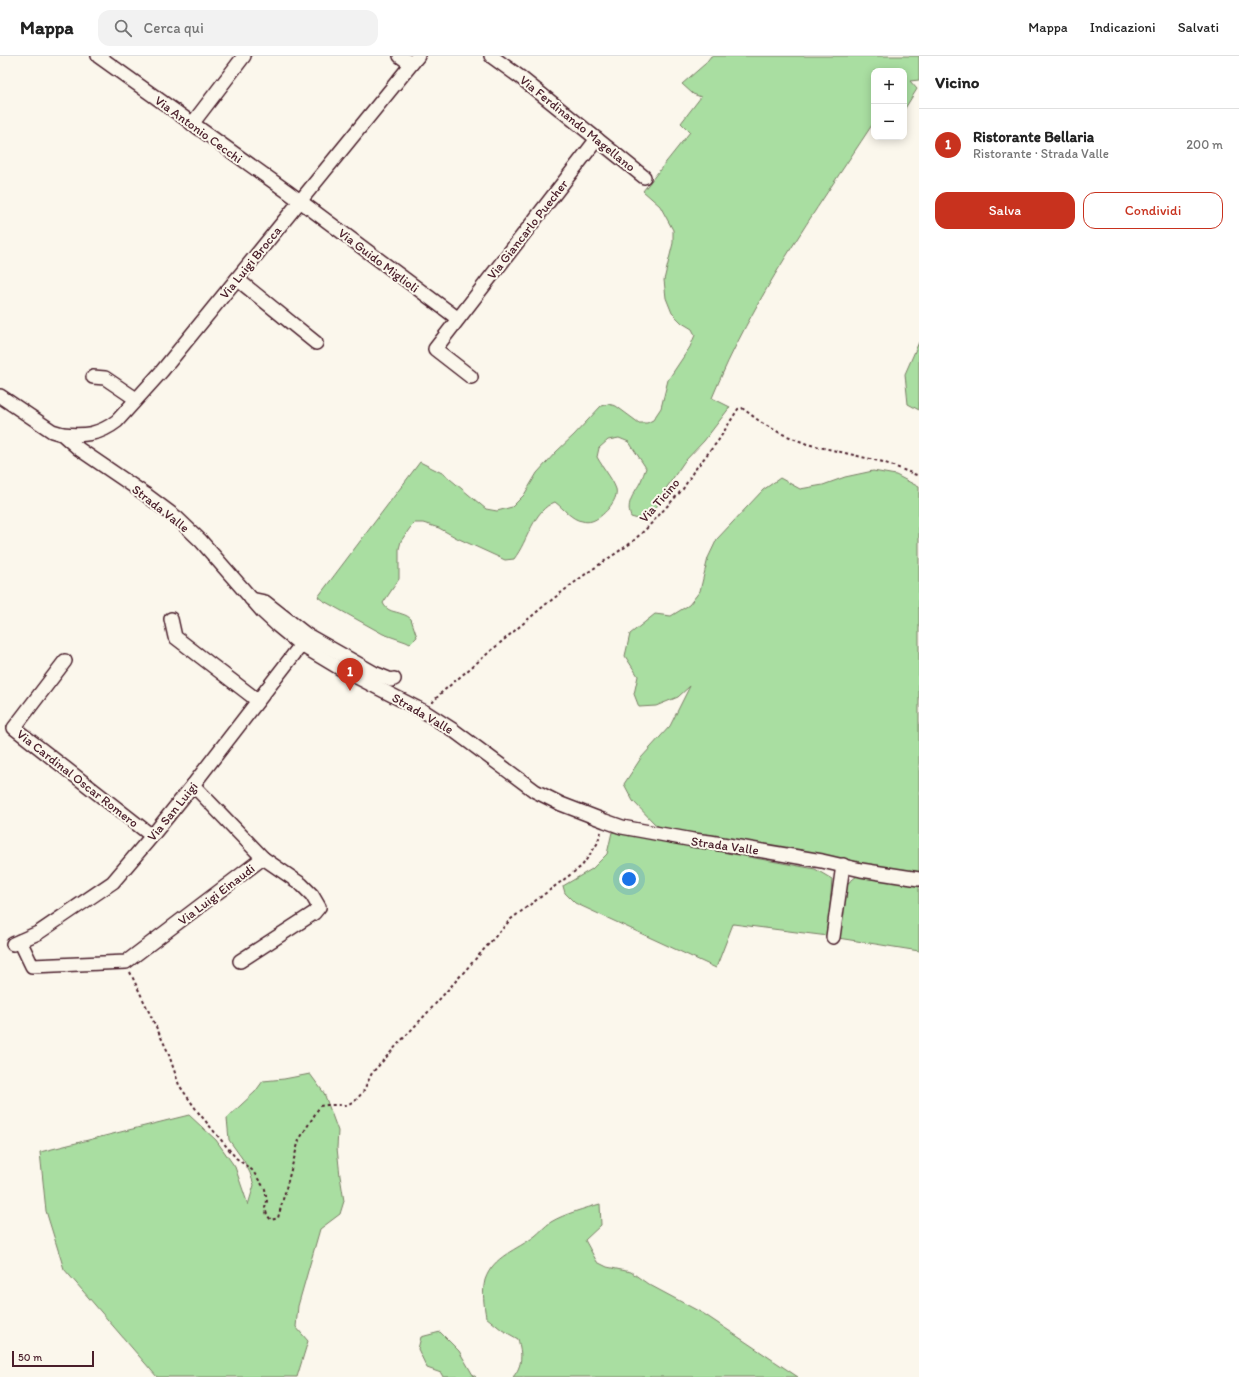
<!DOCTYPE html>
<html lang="it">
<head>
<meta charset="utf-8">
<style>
	body { margin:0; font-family:Itim,sans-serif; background:#f2f2f2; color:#222 }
	.controls { position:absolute; right:12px; top:12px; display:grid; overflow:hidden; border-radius:8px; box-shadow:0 2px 10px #0003 }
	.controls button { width:36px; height:36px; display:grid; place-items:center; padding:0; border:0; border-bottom:1px solid #e0e0e0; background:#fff; color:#222; font:20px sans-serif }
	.scale { position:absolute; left:12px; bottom:10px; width:82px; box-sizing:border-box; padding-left:4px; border:2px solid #4a1f2b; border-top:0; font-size:11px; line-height:14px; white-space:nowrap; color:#4a1f2b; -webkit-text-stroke:3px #fbf7ec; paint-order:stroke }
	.you { position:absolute; left:629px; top:823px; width:14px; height:14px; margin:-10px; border:3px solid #fff; border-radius:50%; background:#1a73e8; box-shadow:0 0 0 6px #1a73e833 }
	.badge { display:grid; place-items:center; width:26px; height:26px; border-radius:50%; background:#c8321e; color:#fff; font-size:13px; font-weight:700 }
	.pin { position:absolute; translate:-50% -33px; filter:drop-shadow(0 1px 2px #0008) }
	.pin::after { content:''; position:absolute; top:21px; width:14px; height:12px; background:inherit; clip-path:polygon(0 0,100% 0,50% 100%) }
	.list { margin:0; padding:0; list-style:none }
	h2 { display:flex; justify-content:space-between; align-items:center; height:52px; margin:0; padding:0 16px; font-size:17px }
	h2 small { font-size:13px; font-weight:400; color:#767676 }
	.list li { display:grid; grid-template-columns:26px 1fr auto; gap:12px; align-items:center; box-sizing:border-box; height:72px; padding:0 16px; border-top:1px solid #e0e0e0 }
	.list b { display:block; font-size:15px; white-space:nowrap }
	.list p { margin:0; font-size:13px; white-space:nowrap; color:#767676 }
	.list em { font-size:13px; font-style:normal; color:#767676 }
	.actions { display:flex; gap:8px; padding:12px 16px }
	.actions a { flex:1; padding:9px 0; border:1px solid #c8321e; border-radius:12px; text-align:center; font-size:14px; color:#c8321e }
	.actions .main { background:#c8321e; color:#fff }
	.icon { flex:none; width:22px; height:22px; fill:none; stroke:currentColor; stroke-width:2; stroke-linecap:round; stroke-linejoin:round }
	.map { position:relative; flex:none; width:919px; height:1321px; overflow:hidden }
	header { display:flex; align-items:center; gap:24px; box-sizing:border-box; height:56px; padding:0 20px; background:#fff; border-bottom:1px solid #e0e0e0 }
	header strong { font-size:19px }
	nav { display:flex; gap:22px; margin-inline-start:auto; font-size:14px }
	.search { width:280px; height:36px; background:#f2f2f2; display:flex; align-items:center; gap:10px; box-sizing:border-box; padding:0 14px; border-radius:12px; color:#767676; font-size:15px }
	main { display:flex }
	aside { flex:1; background:#fff }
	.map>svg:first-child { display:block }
</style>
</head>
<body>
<header>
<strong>Mappa</strong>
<div class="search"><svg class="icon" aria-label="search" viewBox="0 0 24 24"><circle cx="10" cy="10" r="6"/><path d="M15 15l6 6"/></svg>Cerca qui</div>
<nav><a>Mappa</a><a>Indicazioni</a><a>Salvati</a></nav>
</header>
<main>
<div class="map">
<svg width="919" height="1321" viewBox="0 0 919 1321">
	<rect width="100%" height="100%" fill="#fbf7ec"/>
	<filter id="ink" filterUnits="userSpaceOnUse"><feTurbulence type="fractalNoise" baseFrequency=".025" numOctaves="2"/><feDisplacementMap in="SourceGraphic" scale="8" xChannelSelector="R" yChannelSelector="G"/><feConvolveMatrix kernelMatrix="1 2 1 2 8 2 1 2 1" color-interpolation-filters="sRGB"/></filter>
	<g filter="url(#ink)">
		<g fill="#a9dea1" stroke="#7a7e66">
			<path d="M711,0H919V24L910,25L917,33L904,54V15H874V70L872,69C814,157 752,244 712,342L730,351L704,385L684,406L663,437L656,452L647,460L638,463L631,461C625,446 635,437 641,425C643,421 644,416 646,412L629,386L619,382L608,384L599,392L597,401C603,412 612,422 616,433C619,444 602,462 592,465C589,466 585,466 582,465C572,464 563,452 555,446C533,454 528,485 514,503L505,504L457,482L439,472L423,467H415L410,472L401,485L399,493V523L383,547C387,556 395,555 402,558C406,559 409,561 411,563L417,581L410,588L406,586L383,578L322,544L318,541L420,406L444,418L486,453L497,455L512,451L524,439L537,417L556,396L574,379L601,350L608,348L616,350L639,367H647L653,364L661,352L668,324L690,291L695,279L692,273L682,267L672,257L666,242L664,224L673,187V174L660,150L643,135L690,76L681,67L701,41L693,38L682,28L705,8Z"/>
			<path d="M919,286V354L908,348L905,318Z"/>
			<path d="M873,415L896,419L919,431V819L665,776L654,767L633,745L624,728L641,702L670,670L690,630L678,641L656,650L639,651L634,638L638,620L625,600L630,578L655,558L671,560L689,549L700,535L708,502L717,483L763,434L780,422L800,433L823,429L845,421Z"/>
			<path d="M612,776L815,813L832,823L828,880L733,868L716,912L575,847L565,837L563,830L592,813L607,798Z"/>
			<path d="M857,820L919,829V895L838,882L848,827Z"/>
			<path d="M310,1018L324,1037L338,1075L337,1092L340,1120L344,1145L340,1158L320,1173L298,1250L296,1271L308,1285L297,1321H157L64,1213L46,1155L40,1096L189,1059L216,1084L235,1111L248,1149L254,1129L250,1117L244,1105L229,1084L227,1062L255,1036L263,1025L284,1023Z"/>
			<path d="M600,1148L601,1169L585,1184L597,1206L607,1211L631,1216L648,1228L704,1258L798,1321H513C523,1309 522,1298 518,1283L502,1274L486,1261C484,1249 482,1236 485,1224C493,1200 517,1194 535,1180C540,1176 545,1170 551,1166C564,1158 586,1152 600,1148Z"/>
			<path d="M440,1276L459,1295L473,1319L476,1321H443L441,1317L427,1312L418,1293L421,1281Z"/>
		</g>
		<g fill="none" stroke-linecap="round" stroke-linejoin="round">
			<defs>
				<g id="minor">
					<path d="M98,0L288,136L457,262"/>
					<path d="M400,0L411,8"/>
					<path d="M491,0L520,21L644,121"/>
					<path d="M192,68L244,0"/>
					<path d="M237,223L316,287"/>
					<path d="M93,321L105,322L136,343"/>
					<path d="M471,321L435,293L597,83"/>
					<path d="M0,340L52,375L62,378L79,393L145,438L177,462L201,485L263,556L278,570L301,589L341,613L425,656L453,674L523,726L535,735L561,748L605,765L622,771L693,784L710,786L822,805L861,814L919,823"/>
					<path d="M62,378C84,380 99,379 117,365L162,315L418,0"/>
					<path d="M251,543L265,546L307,579L374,617L391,624L394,623"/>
					<path d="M171,563L175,581L257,644"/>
					<path d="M65,605L14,672L152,780"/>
					<path d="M833,881L843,809"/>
					<path d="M20,885L32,910L126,906L263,802L193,729"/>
					<path d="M13,888L38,877L113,826L152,780L193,729L301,589"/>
					<path d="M240,905L314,857L319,851L312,839L301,828L263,802"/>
				</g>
			</defs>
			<use href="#minor" stroke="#4a1f2b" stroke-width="16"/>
			<g stroke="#4a1f2b" stroke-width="2" stroke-dasharray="3 3" stroke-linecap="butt">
				<path d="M432,647L441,637L545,549L587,517L631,487L647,472L683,433L693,416L718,385L738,353L742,352L762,367L780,377L807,388L883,406L919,420"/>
				<path d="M130,916L168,996L179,1029L198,1056L236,1102L252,1114L265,1133L267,1145L265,1152L267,1159L271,1164L278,1162L299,1084L320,1050L327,1049H347L356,1044L363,1036L372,1017L398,988L430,954L511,863L582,810L597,788L601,776"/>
			</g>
			<use href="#minor" stroke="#fbf7ec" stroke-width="13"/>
		</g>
	</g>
	<g text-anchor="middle" stroke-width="4" stroke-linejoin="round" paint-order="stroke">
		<g font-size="13" fill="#4a1f2b" stroke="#fbf7ec">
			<text transform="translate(578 67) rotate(39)" y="5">Via Ferdinando Magellano</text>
			<text transform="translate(199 73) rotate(36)" y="5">Via Antonio Cecchi</text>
			<text transform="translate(527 173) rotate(-52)" y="5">Via Giancarlo Puecher</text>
			<text transform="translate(379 204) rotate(37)" y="5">Via Guido Miglioli</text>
			<text transform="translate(250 206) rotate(-51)" y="5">Via Luigi Brocca</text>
			<text transform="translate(659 444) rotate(-49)" y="5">Via Ticino</text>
			<text transform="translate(161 452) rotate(38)" y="5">Strada Valle</text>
			<text transform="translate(423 657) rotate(30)" y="5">Strada Valle</text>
			<text transform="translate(78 722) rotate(38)" y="5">Via Cardinal Oscar Romero</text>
			<text transform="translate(172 755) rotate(-51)" y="5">Via San Luigi</text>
			<text transform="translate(725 789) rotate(8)" y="5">Strada Valle</text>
			<text transform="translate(216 838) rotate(-37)" y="5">Via Luigi Einaudi</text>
		</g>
	</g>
</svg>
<div class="controls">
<button>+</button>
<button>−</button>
</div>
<div class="scale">50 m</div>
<div class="you"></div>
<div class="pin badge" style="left:350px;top:635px">1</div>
</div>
<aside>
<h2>Vicino<small></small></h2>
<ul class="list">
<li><span class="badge">1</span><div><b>Ristorante Bellaria</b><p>Ristorante · Strada Valle</p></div><em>200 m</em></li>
</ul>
<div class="actions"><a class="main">Salva</a><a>Condividi</a></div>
</aside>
</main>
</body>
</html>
